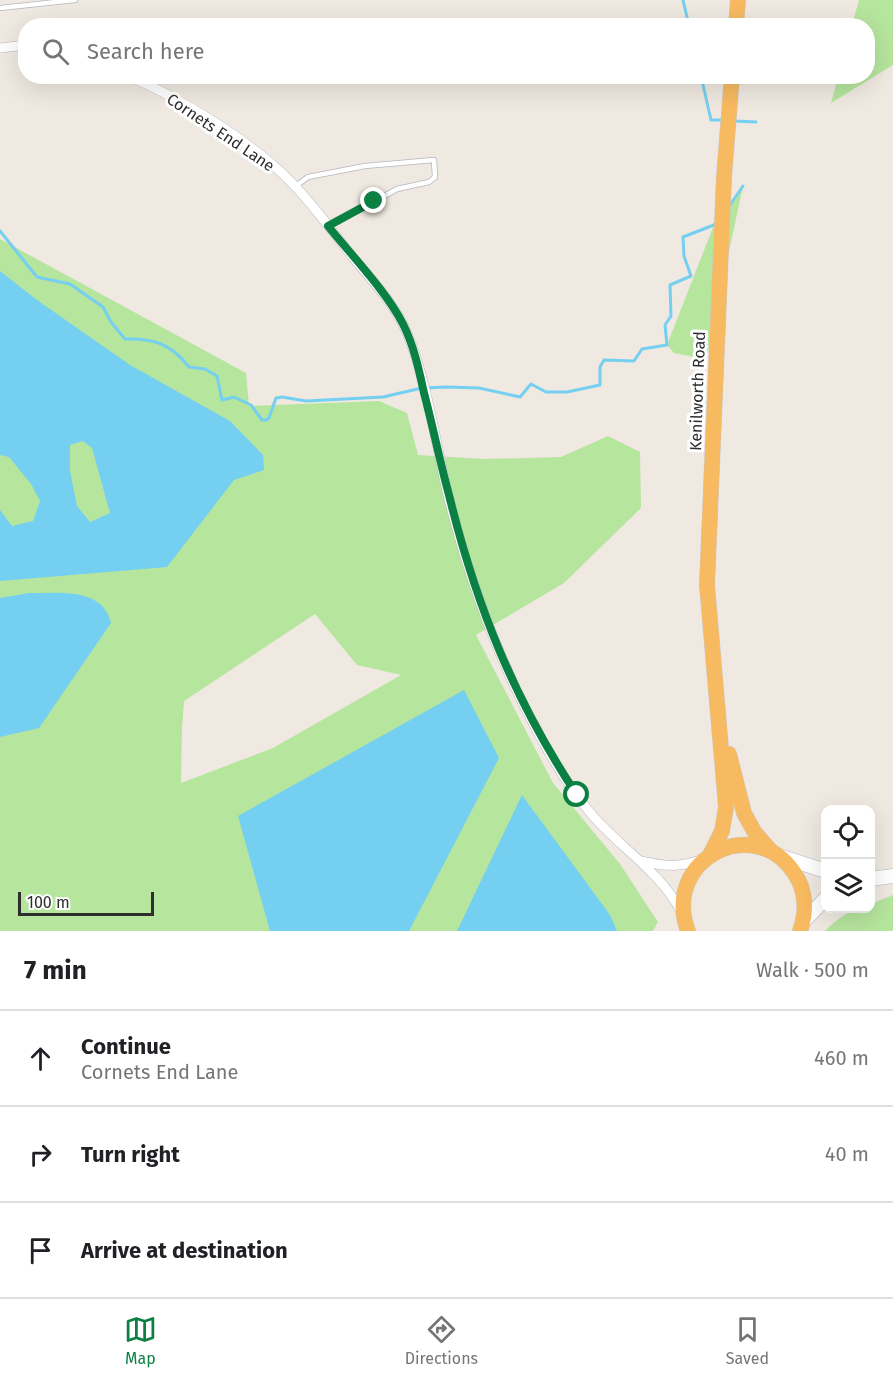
<!DOCTYPE html>
<html lang="en">
<head>
<meta charset="utf-8">
<style>
	body { margin:0; font-family:"Fira Sans",sans-serif; background:#f6f6f6; color:#202124 }
	.controls { position:absolute; right:18px; bottom:18px; display:grid; overflow:hidden; border-radius:12px; box-shadow:0 6px 24px #0002 }
	.controls button { width:54px; height:54px; display:grid; place-items:center; padding:0; border:0; border-bottom:2px solid #e0e0e0; background:#fff; color:#202124; font:30px sans-serif }
	.scale { position:absolute; left:18px; bottom:15px; width:136px; box-sizing:border-box; padding-left:6px; border:3px solid #2e2e2e; border-top:0; font-size:16px; line-height:21px; white-space:nowrap; color:#2e2e2e; -webkit-text-stroke:4px #fff; paint-order:stroke }
	.stop { position:absolute; width:18px; height:18px; margin:-14px; border:4px solid #0b8043; border-radius:50%; background:#fff }
	.stop.end { background:#0b8043; border-color:#fff; box-shadow:0 2px 6px #0008 }
	.list { margin:0; padding:0; list-style:none }
	h2 { display:flex; justify-content:space-between; align-items:center; height:78px; margin:0; padding:0 24px; font-size:26px }
	h2 small { font-size:20px; font-weight:400; color:#757577 }
	.list li { display:grid; grid-template-columns:39px 1fr auto; gap:18px; align-items:center; box-sizing:border-box; height:96px; padding:0 24px; border-top:2px solid #e0e0e0 }
	.list b { display:block; font-size:22px; white-space:nowrap }
	.list p { margin:0; font-size:20px; white-space:nowrap; color:#757577 }
	.list em { font-size:20px; font-style:normal; color:#757577 }
	.icon { flex:none; width:33px; height:33px; fill:none; stroke:currentColor; stroke-width:2; stroke-linecap:round; stroke-linejoin:round }
	.map { position:relative; flex:none; width:893px; height:931px; overflow:hidden }
	.search { position:absolute; background:#fff; box-shadow:0 6px 24px #0002; left:18px; right:18px; top:18px; height:66px; display:flex; align-items:center; gap:15px; box-sizing:border-box; padding:0 21px; border-radius:24px; color:#757577; font-size:22px }
	.sheet { height:366px; background:#fff }
	nav { display:flex; justify-content:space-around; align-items:center; box-sizing:border-box; height:84px; border-top:2px solid #e0e0e0; background:#fff; font-size:16px; color:#757577 }
	nav a { display:grid; justify-items:center; gap:3px }
	nav .on { color:#0b8043 }
	.map>svg:first-child { display:block }
</style>
</head>
<body>
<div class="map">
<svg width="893" height="931" viewBox="0 0 893 931">
	<rect width="100%" height="100%" fill="#efe9e1"/>
	<g fill="#b6e59e" fill-rule="evenodd">
		<path d="M859,0H893V65L831,103L838,77L868,76V26L852,25Z"/>
		<path d="M743,186L706,359L674,353L667,345L714,225Z"/>
		<path d="M0,239L246,373L249,406L379,401L407,413L418,455L484,459L561,457L608,436L640,452L641,508L564,583L476,635L553,783L620,864L658,922L653,931H0ZM315,614L357,665L401,675L273,748L181,783L182,728L184,701Z"/>
		<path d="M893,895V931H825C838,918 851,908 870,908L871,904Z"/>
	</g>
	<g fill="#75cff0" fill-rule="evenodd">
		<path d="M0,271L37,300L130,365L230,421L263,455L264,470L234,480L167,567L0,581V510L12,526L33,521L40,501L31,484L9,457L0,455ZM83,441L92,448L110,513L90,522L77,506L70,471V445Z"/>
		<path d="M29,593C59,593 103,587 111,623L39,728L0,737V598Z"/>
		<path d="M464,690L499,758L409,931H270L238,816Z"/>
		<path d="M522,795L610,915L617,931H457Z"/>
	</g>
	<g fill="none" stroke-linecap="round" stroke-linejoin="round">
		<g stroke="#75cff0" stroke-width="3">
			<path d="M683,0L689,26"/>
			<path d="M701,76L711,120H725"/>
			<path d="M734,121L756,122"/>
			<path d="M730,205L743,186"/>
			<path d="M0,231L37,277L70,284L103,307L111,322L125,339C154,338 171,344 189,367L205,369L217,376L222,400L234,397L251,405L262,420H266L269,418L276,398L282,397L306,401L383,397L422,388L447,387L479,388L520,397L531,384L546,392H567L600,385V367L604,360L634,361L642,349L667,345L665,325L671,316L670,285L691,276L684,256L683,237L714,225L716,222"/>
		</g>
		<defs>
			<g id="service">
				<path d="M0,8L75,0"/>
				<path d="M296,186L308,177L365,166L434,160L435,177L429,182L397,189L328,227"/>
			</g>
			<g id="minor">
				<path d="M0,48L26,45"/>
				<path d="M128,76C179,97 251,141 290,181C314,205 334,234 356,261C375,284 396,306 407,333C428,384 435,441 448,495C465,563 487,628 517,691C538,734 562,780 593,816C622,849 660,872 681,911"/>
				<path d="M641,861C663,866 679,868 700,860"/>
			</g>
			<g id="secondary">
				<path d="M779,856L826,871"/>
				<path d="M870,879L893,876"/>
				<path d="M803,922L826,898"/>
			</g>
			<g id="trunk">
				<path d="M736,26L738,0"/>
				<path d="M729,754L744,813L755,833L771,851"/>
				<path d="M710,855L722,831L726,807L707,585L724,177L732,76"/>
				<path d="M688,931C661,860 754,811 795,874C806,891 807,912 800,931"/>
			</g>
		</defs>
		<use href="#service" stroke="#b4b7c1" stroke-width="6"/>
		<use href="#minor" stroke="#b4b7c1" stroke-width="10"/>
		<use href="#secondary" stroke="#b4b7c1" stroke-width="15"/>
		<use href="#trunk" stroke="#c9c9c9" stroke-width="16"/>
		<use href="#service" stroke="#fff" stroke-width="4.5"/>
		<use href="#minor" stroke="#fff" stroke-width="9"/>
		<use href="#secondary" stroke="#fff" stroke-width="14"/>
		<use href="#trunk" stroke="#f8ba60" stroke-width="15"/>
	</g>
	<g fill="none" stroke-linecap="round" stroke-linejoin="round">
		<path stroke="#0b8043" stroke-width="8" d="M374,201L328,226C352,256 386,291 403,324C414,346 419,370 424,393C433,427 440,462 449,495C476,605 514,700 577,795"/>
	</g>
	<g text-anchor="middle" stroke-width="6" stroke-linejoin="round" paint-order="stroke">
		<g font-size="16" fill="#2e2e2e" stroke="#fff">
			<text transform="translate(221 132) rotate(34)" y="6">Cornets End Lane</text>
			<text transform="translate(697 391) rotate(-88)" y="6">Kenilworth Road</text>
		</g>
	</g>
</svg>
<div class="controls">
<button><svg class="icon" aria-label="locate" viewBox="0 0 24 24"><circle cx="12" cy="12" r="6"/><path d="M12 2v4M12 18v4M2 12h4M18 12h4"/></svg></button>
<button><svg class="icon" aria-label="layers" viewBox="0 0 24 24"><path d="M12 4l9 5-9 5-9-5zM3 14l9 5 9-5"/></svg></button>
</div>
<div class="scale">100 m</div>
<div class="stop" style="left:577px;top:795px"></div>
<div class="stop end" style="left:374px;top:201px"></div>
<div class="search"><svg class="icon" aria-label="search" viewBox="0 0 24 24"><circle cx="10" cy="10" r="6"/><path d="M15 15l6 6"/></svg>Search here</div>
</div>
<section class="sheet">
<h2>7 min<small>Walk · 500 m</small></h2>
<ul class="list">
<li><svg class="icon" aria-label="ahead" viewBox="0 0 24 24"><path d="M12 20V5M6 11l6-6 6 6"/></svg><div><b>Continue</b><p>Cornets End Lane</p></div><em>460 m</em></li>
<li><svg class="icon" aria-label="right" viewBox="0 0 24 24"><path d="M7 20v-9h11M14 6l5 5-5 5"/></svg><div><b>Turn right</b></div><em>40 m</em></li>
<li><svg class="icon" aria-label="arrive" viewBox="0 0 24 24"><path d="M6 21V4h12l-3 4 3 4H6"/></svg><div><b>Arrive at destination</b></div></li>
</ul>
</section>
<nav>
<a class="on"><svg class="icon" aria-label="map" viewBox="0 0 24 24"><path d="M3 6l6-2 6 2 6-2v14l-6 2-6-2-6 2zM9 4v14M15 6v14"/></svg>Map</a>
<a><svg class="icon" aria-label="directions" viewBox="0 0 24 24"><path d="M12 3l9 9-9 9-9-9zM9 14v-3h6M13 9l2 2-2 2"/></svg>Directions</a>
<a><svg class="icon" aria-label="saved" viewBox="0 0 24 24"><path d="M7 4h10v16l-5-4-5 4z"/></svg>Saved</a>
</nav>
</body>
</html>
